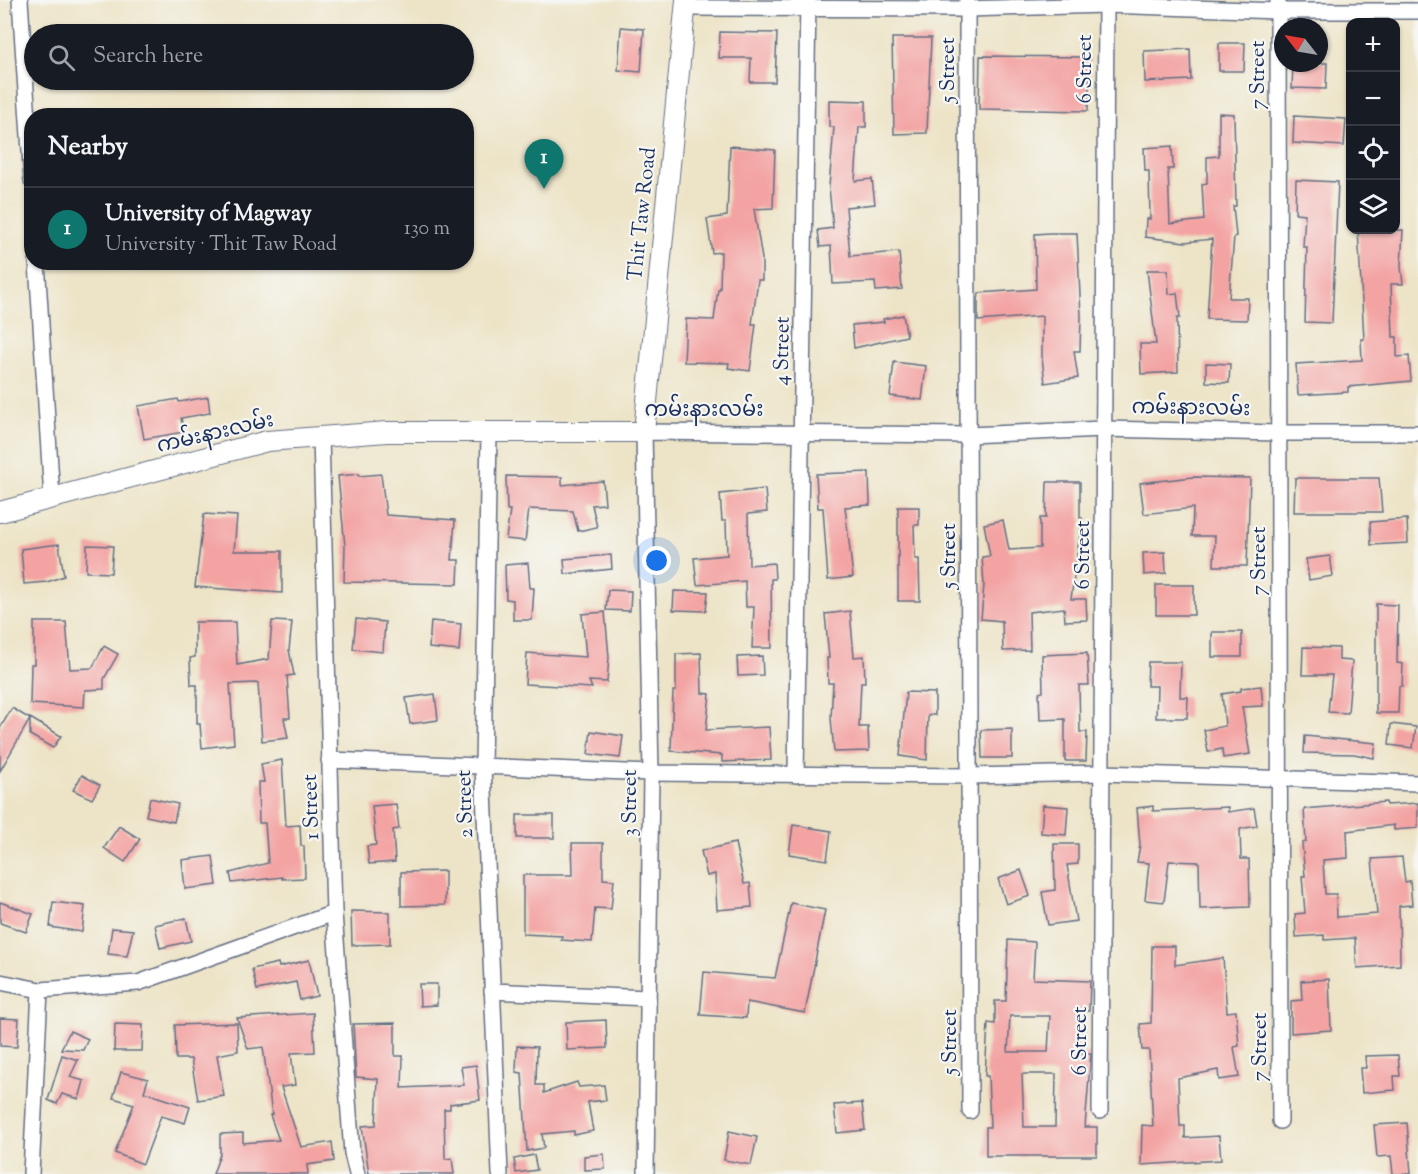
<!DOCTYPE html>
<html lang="en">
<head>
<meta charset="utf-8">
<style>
	body { margin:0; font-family:"Sorts Mill Goudy","Noto Sans Myanmar",serif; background:#242831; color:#f1f3f6 }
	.controls { position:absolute; right:18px; top:18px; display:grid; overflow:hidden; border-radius:12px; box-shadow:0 2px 4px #0004 }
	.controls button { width:54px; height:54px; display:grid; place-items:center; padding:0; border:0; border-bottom:2px solid #363941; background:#171b24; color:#f1f3f6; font:30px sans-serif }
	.compass { position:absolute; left:1274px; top:18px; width:54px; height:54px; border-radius:50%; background:#171b24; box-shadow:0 2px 4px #0004; rotate:301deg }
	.you { position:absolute; left:657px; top:561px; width:21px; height:21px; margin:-15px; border:4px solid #fff; border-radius:50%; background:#1a73e8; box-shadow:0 0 0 9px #1a73e833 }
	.badge { display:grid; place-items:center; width:39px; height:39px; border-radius:50%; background:#0f766e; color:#fff; font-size:20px; font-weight:700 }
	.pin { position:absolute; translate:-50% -50px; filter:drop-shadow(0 2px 3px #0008) }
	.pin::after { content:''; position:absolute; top:32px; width:21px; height:18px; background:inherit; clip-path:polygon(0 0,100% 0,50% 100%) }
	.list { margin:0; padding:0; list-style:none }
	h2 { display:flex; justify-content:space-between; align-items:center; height:78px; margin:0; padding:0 24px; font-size:26px }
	h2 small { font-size:20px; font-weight:400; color:#9ea1a6 }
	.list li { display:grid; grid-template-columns:39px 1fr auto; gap:18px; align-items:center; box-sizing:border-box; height:84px; padding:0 24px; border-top:2px solid #363941 }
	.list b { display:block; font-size:22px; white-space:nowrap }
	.list p { margin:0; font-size:20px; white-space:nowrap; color:#9ea1a6 }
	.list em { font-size:20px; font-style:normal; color:#9ea1a6 }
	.icon { flex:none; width:33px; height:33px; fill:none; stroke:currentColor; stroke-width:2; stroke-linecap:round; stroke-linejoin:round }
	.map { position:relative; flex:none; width:1418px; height:1174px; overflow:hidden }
	.search { position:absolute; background:#171b24; box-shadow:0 2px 4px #0004; left:24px; top:24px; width:450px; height:66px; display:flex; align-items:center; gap:15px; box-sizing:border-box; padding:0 21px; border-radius:33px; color:#9ea1a6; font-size:22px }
	.panel { position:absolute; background:#171b24; box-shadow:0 2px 4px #0004; left:24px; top:108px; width:450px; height:162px; border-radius:24px }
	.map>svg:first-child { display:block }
</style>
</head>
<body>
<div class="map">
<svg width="1418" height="1174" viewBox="0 0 1418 1174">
	<rect width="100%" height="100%" fill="#f6f6f2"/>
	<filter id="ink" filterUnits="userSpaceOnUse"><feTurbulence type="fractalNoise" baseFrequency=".0167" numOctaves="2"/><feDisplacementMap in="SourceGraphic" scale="12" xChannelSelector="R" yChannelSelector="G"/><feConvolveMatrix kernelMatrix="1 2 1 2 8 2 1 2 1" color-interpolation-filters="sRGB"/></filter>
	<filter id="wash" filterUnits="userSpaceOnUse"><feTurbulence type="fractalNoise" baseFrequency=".008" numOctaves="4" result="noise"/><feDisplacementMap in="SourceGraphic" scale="24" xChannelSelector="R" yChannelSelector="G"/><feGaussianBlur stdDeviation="1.35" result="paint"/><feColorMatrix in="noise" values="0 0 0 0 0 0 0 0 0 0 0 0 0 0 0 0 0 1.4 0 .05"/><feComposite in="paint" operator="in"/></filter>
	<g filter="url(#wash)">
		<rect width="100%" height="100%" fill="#ede4c7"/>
		<g id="blocks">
			<g fill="#f3a3a2" fill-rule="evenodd">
				<path d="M621,27L644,29L641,72L618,70Z"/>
				<path d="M720,32L777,33L775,82H750L751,58H719Z"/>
				<path d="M892,38H931L927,133L894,134Z"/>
				<path d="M1219,43H1245L1244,71H1219Z"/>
				<path d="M1190,49L1191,80L1145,82L1144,51Z"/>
				<path d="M980,56L1090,57L1088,111L979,109Z"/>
				<path d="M1293,63H1327L1326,89L1292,88Z"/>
				<path d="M829,100L866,101V127H859L855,181L872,179L875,204L846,207L850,256L899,252L902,289L876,291L875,282L833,284L831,246L820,247L818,230L833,228L829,187L834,127H829Z"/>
				<path d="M1219,113L1234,114L1236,206H1233L1236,236L1234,237L1229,298H1248L1247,320L1207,319L1212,239L1185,242L1145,237L1146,219H1150L1149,171H1145L1144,148L1172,146L1173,169H1168L1170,224L1204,220L1202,184L1207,183V157L1219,156Z"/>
				<path d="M1294,116L1346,119L1344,146L1293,143Z"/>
				<path d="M730,146L775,150L773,208L754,209L762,259V280H758L752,324H756L750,371L728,368L729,363L684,362L686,319L714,320L718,289H720L721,252L712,253L707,219L727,216Z"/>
				<path d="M1296,180L1338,182L1332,323L1305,322L1307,247H1303L1305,214L1295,213Z"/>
				<path d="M1358,230H1403L1401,267L1403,284H1391L1393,337H1397V357L1409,356L1411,381L1348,387V392L1298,395L1296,364L1362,360L1361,339H1364Z"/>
				<path d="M1050,233H1077L1081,316L1080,351H1074L1078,378L1045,383L1042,358V316L978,321V300L979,293L1036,289L1035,234Z"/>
				<path d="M1147,270H1168L1169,294L1177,293L1180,318H1177L1178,372L1141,374L1140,344H1156Z"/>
				<path d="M903,315L907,336L854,348L852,325L884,322L883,319Z"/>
				<path d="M894,362L926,366L922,400L890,396Z"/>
				<path d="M1206,363L1230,364L1229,383L1206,382Z"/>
				<path d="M208,397L210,413L181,418L184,432L144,439L138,406L178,399L179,402Z"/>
				<path d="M869,472L870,505L845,507L853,577L828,580L823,508H818L816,474Z"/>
				<path d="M359,474V476L381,474L386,515L455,520L452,560H459L458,584L344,582L345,546L338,476Z"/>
				<path d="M506,476L562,477V485L603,481L605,504L592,505L597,527L578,531L573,511L529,509L525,541L506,539L510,510H507Z"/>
				<path d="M1193,477L1250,478L1247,566H1214L1215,536H1192L1193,508L1144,514L1140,483Z"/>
				<path d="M1295,478H1379L1382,512H1294Z"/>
				<path d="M1047,482H1080V518H1082L1071,599H1086L1087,620L1065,621L1064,608L1029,612L1030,650L1003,651L1002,621L981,619L984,585L982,557L990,556L984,524L1003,520L1009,550L1040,548V518H1046Z"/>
				<path d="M765,489L767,512L748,514L749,565L774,563L775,579H771L772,648H752L754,607H746L745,581L697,585L694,558L727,555L726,521H722L720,494Z"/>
				<path d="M898,507H919V525H914L915,559H919L920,601H898Z"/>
				<path d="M204,514L237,516L234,551H282V593L195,587Z"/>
				<path d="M1407,519L1408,543L1371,545L1370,522Z"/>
				<path d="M59,544L64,576L47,582L24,584L21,549Z"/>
				<path d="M87,545L113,546L111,573L86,572Z"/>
				<path d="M1165,552L1166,573L1144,575L1143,553Z"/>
				<path d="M611,555L612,569L565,574L564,559Z"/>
				<path d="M1330,556L1333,576L1309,580L1306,559Z"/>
				<path d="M528,563L530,588H534L532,620H513V600L506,599L505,565Z"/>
				<rect x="1156" y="585" width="38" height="30"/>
				<path d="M608,590L631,591L630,611L606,610Z"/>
				<path d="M674,591L708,592L706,611L673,610Z"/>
				<path d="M1376,604L1398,605L1397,663L1403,664L1402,686H1399L1398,713H1376Z"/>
				<path d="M850,611L854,657L864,656L865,682H861L859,727H868L869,751L834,752L831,718L833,683H828L827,658H829L825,614Z"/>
				<path d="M605,612L609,657L607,682L589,681L592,688L525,684L527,653L586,657L582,614Z"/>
				<path d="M356,619L385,622L383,652L353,649Z"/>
				<path d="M272,621L292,622L289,650L294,675L287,676L290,718H284L288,738L262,741L258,683L230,684L234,744L202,748L200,724H197V685H191L190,658L195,657V622H235L237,665L269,659Z"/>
				<path d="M431,621L461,624L459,651L429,648Z"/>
				<path d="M34,622H66L70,669L92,668L104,646L118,654L104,679V689L85,690L84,707L30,704L31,664H34Z"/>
				<rect x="1212" y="632" width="30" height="25"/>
				<path d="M1303,647L1339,648V660L1352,661L1348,713L1328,712L1332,675H1302Z"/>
				<path d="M701,653L702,693L710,694L706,730L769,727L771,760L722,762V755L671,751L673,691H676V654Z"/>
				<path d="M1087,653L1089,685H1079L1080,732H1087L1086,761H1065V719L1040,720L1039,693L1043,692L1042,655Z"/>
				<path d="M762,656L763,675L738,676L737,657Z"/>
				<path d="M1148,662H1181L1180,697H1188L1187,718H1156L1157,686H1147Z"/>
				<path d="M1261,686L1263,706L1242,707L1250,754L1223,758L1222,749L1208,752L1204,730L1225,726L1222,694L1241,691V688Z"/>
				<path d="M906,692L935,693V715H928L927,760L900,756Z"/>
				<path d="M435,694L438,720L410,724L406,698Z"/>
				<path d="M12,708L30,719L0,771V728Z"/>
				<path d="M30,718L61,736L53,748L30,735Z"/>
				<path d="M1391,724L1416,727L1413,748L1389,745Z"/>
				<path d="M1012,729V758H982L981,730Z"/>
				<path d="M591,731L623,736L620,758L588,754Z"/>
				<path d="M1305,736L1376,743L1374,758L1354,754L1304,753Z"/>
				<path d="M282,760L286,826L300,825L301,846H304L305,878L282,879V877L232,883L230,873L268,863L265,823H259L258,782H264L261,764Z"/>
				<path d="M82,775L100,785L92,799L73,790Z"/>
				<path d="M150,798L178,804L174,822L146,816Z"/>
				<path d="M1386,802L1387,805L1418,803V828L1394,830V825L1347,831L1348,858L1323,860L1325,894H1336L1337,917L1377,914L1372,859L1402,857L1405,882L1410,881L1412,905L1399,906L1400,965L1357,968L1355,938L1324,940V935L1296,937L1295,914L1305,913L1302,876H1305L1302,843L1306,842L1304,809Z"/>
				<path d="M396,804L399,829L393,830L395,862L369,864L367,846L376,845L372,806Z"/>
				<path d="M1043,805L1068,807L1066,835L1041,833Z"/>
				<path d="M1153,806V811L1228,807V812L1254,808L1257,826L1240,829L1241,859H1249L1250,907L1200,909L1199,862L1169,861L1164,902L1145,900L1149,863L1137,862L1140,845L1137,808Z"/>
				<rect x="517" y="815" width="37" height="23"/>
				<path d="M793,825L831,831L827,860L789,854Z"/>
				<path d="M119,826L140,839L125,862L104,848Z"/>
				<path d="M572,843H603V879L614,880L611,909L595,908L592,942L561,940L562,936L523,934V875H573Z"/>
				<path d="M735,843L744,884L750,883L752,907L717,910L715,874L707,876L701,851Z"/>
				<path d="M1054,844H1078V864L1067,865L1076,921L1048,925L1042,892L1055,890Z"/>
				<path d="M213,856L217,885L185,889L182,860Z"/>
				<path d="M1021,870L1030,896L1006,904L998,879Z"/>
				<path d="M445,871V905L401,906V872Z"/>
				<path d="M0,902L33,914L26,932L0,923Z"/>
				<path d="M53,902L85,906L82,932L50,927Z"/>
				<path d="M791,903L825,910L805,1013L747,1002L746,1018L700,1015L704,972L775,978Z"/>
				<path d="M351,911L390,912V944L352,945Z"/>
				<path d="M186,918L191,941L160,948L155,925Z"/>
				<path d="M112,928L133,930L127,956L108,954Z"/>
				<path d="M1008,940L1035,942L1033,979L1090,981L1089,1011H1080L1078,1053H1091L1085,1127H1097V1156H986V1127H990L988,1076H985L988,1023L995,1024V1001H1006ZM1010,1016H1050L1048,1052H1008ZM1022,1074H1056L1055,1127H1024Z"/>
				<path d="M1152,946H1175V965L1223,958L1227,1012L1236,1011L1239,1046L1234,1047L1239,1077L1219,1080L1218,1070L1178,1078L1180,1126H1185V1138L1219,1136L1221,1160L1141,1165L1142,1125L1153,1126L1149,1050H1142L1140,1024L1151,1023Z"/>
				<path d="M309,960L317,996L300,1000L296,982L257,990L252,969L278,963L279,967Z"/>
				<path d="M1329,979L1331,1030L1291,1033V1001L1302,1000L1301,981Z"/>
				<path d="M419,984H437V1005L420,1006Z"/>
				<path d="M313,1013L315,1052L291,1053L295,1085L281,1087L301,1147L332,1142L334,1161L307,1165L308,1174H213L220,1154V1134L243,1133V1143L279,1140L270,1115L272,1114L263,1047L248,1049L237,1018Z"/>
				<path d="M0,1018L19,1019L17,1047L0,1046Z"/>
				<path d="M606,1020L607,1048L567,1050L566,1022Z"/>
				<path d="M237,1023L238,1051L217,1055L224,1096L198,1100L191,1059H176L175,1025Z"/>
				<path d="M395,1023V1056H403L402,1088L464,1085L461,1067L476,1065L480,1100L450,1104V1109H444L445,1159L452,1158L454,1174H369L362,1126L376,1125L378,1079L356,1077L353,1024Z"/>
				<path d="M115,1024L143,1025L142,1051H114Z"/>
				<path d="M70,1031L88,1039L83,1050L61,1049Z"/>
				<path d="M517,1046L537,1047L536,1085H544V1093L577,1082L579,1087L604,1085L606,1100L588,1102L593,1131L574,1135V1131L542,1134L544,1148L527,1151L522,1073L516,1072Z"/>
				<path d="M62,1055L78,1060L70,1077L84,1081L79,1099L62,1094L57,1104L48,1100Z"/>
				<path d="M1398,1055L1400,1076H1394L1395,1090L1362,1093L1360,1068H1366L1365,1056Z"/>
				<path d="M121,1072L148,1079L144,1092L190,1107L185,1123L161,1116L143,1164L115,1153L134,1104L113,1098Z"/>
				<path d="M862,1103L865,1130L837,1133L834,1105Z"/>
				<path d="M1407,1123L1411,1174H1393L1391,1156L1377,1157L1374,1125Z"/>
				<path d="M729,1131L757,1137L751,1165L724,1160Z"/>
				<path d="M604,1154L605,1169L584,1170V1156Z"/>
				<path d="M534,1155L537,1170L516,1173L514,1159Z"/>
			</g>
		</g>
	</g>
	<g filter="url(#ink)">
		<use href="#blocks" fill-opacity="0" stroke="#646e83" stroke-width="1.5"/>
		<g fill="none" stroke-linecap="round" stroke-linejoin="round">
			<defs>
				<g id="minor">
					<path d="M20,0L32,181"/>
					<path d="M967,0L970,1111"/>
					<path d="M1278,0L1280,1121"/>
					<path d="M686,8L967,9L1106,5L1278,11H1418"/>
					<path d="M37,262L52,498"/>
					<path d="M489,433L483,766L500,1174"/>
					<path d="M321,437L334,913L352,1153L357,1174"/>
					<path d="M329,760L651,773L969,776L1101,773L1418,783"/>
					<path d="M796,775L808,0"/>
					<path d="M0,982L40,990"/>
					<path d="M492,991L648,998"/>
					<path d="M1100,1111L1106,0"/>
					<path d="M31,1174L40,990L138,983L334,913"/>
					<path d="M646,1174L651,773L644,432L968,435L1103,429L1279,433H1418"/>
				</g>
				<path id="tertiary" d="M0,512L267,441L387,432H644L686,0"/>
			</defs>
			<use href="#minor" stroke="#646e83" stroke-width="18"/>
			<use href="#tertiary" stroke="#646e83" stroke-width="22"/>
			<use href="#minor" stroke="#fff" stroke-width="15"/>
			<use href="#tertiary" stroke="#fff" stroke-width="20"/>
		</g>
	</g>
	<g text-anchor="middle" stroke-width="4.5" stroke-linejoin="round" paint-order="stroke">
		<g font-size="21" fill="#1b2f5e" stroke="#f6f6f2">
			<text transform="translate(1084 69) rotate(-90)" y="7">6 Street</text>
			<text transform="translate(947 70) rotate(-90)" y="7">5 Street</text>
			<text transform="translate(1257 75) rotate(-90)" y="7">7 Street</text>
			<text transform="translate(641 214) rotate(-84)" y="7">Thit Taw Road</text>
			<text transform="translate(781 351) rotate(-89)" y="7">4 Street</text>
			<text transform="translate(1191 407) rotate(1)" y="7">ကမ်းနားလမ်း</text>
			<text x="704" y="416">ကမ်းနားလမ်း</text>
			<text transform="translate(215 432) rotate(-13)" y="7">ကမ်းနားလမ်း</text>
			<text transform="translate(1082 555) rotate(-90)" y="7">6 Street</text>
			<text transform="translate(948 556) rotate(-90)" y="7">5 Street</text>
			<text transform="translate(1258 561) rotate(-90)" y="7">7 Street</text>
			<text transform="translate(629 803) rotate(-90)" y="7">3 Street</text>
			<text transform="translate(464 804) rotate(-92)" y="7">2 Street</text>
			<text transform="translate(310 807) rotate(-92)" y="7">1 Street</text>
			<text transform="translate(1079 1041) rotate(-90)" y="7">6 Street</text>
			<text transform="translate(949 1042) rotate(-90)" y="7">5 Street</text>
			<text transform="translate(1259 1047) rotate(-90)" y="7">7 Street</text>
		</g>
	</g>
</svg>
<div class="controls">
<button>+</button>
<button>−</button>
<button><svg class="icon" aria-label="locate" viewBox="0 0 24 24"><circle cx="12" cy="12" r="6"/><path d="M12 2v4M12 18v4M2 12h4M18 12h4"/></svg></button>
<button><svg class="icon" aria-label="layers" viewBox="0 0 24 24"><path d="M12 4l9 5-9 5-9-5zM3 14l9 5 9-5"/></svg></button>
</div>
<svg class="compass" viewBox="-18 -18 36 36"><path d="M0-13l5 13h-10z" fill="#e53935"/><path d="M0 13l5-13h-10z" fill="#9ea1a6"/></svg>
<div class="you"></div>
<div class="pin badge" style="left:544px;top:189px">1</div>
<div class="search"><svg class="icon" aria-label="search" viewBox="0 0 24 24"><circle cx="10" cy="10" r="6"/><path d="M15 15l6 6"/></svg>Search here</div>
<section class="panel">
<h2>Nearby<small></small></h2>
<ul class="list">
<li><span class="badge">1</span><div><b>University of Magway</b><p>University · Thit Taw Road</p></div><em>130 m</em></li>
</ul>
</section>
</div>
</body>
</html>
